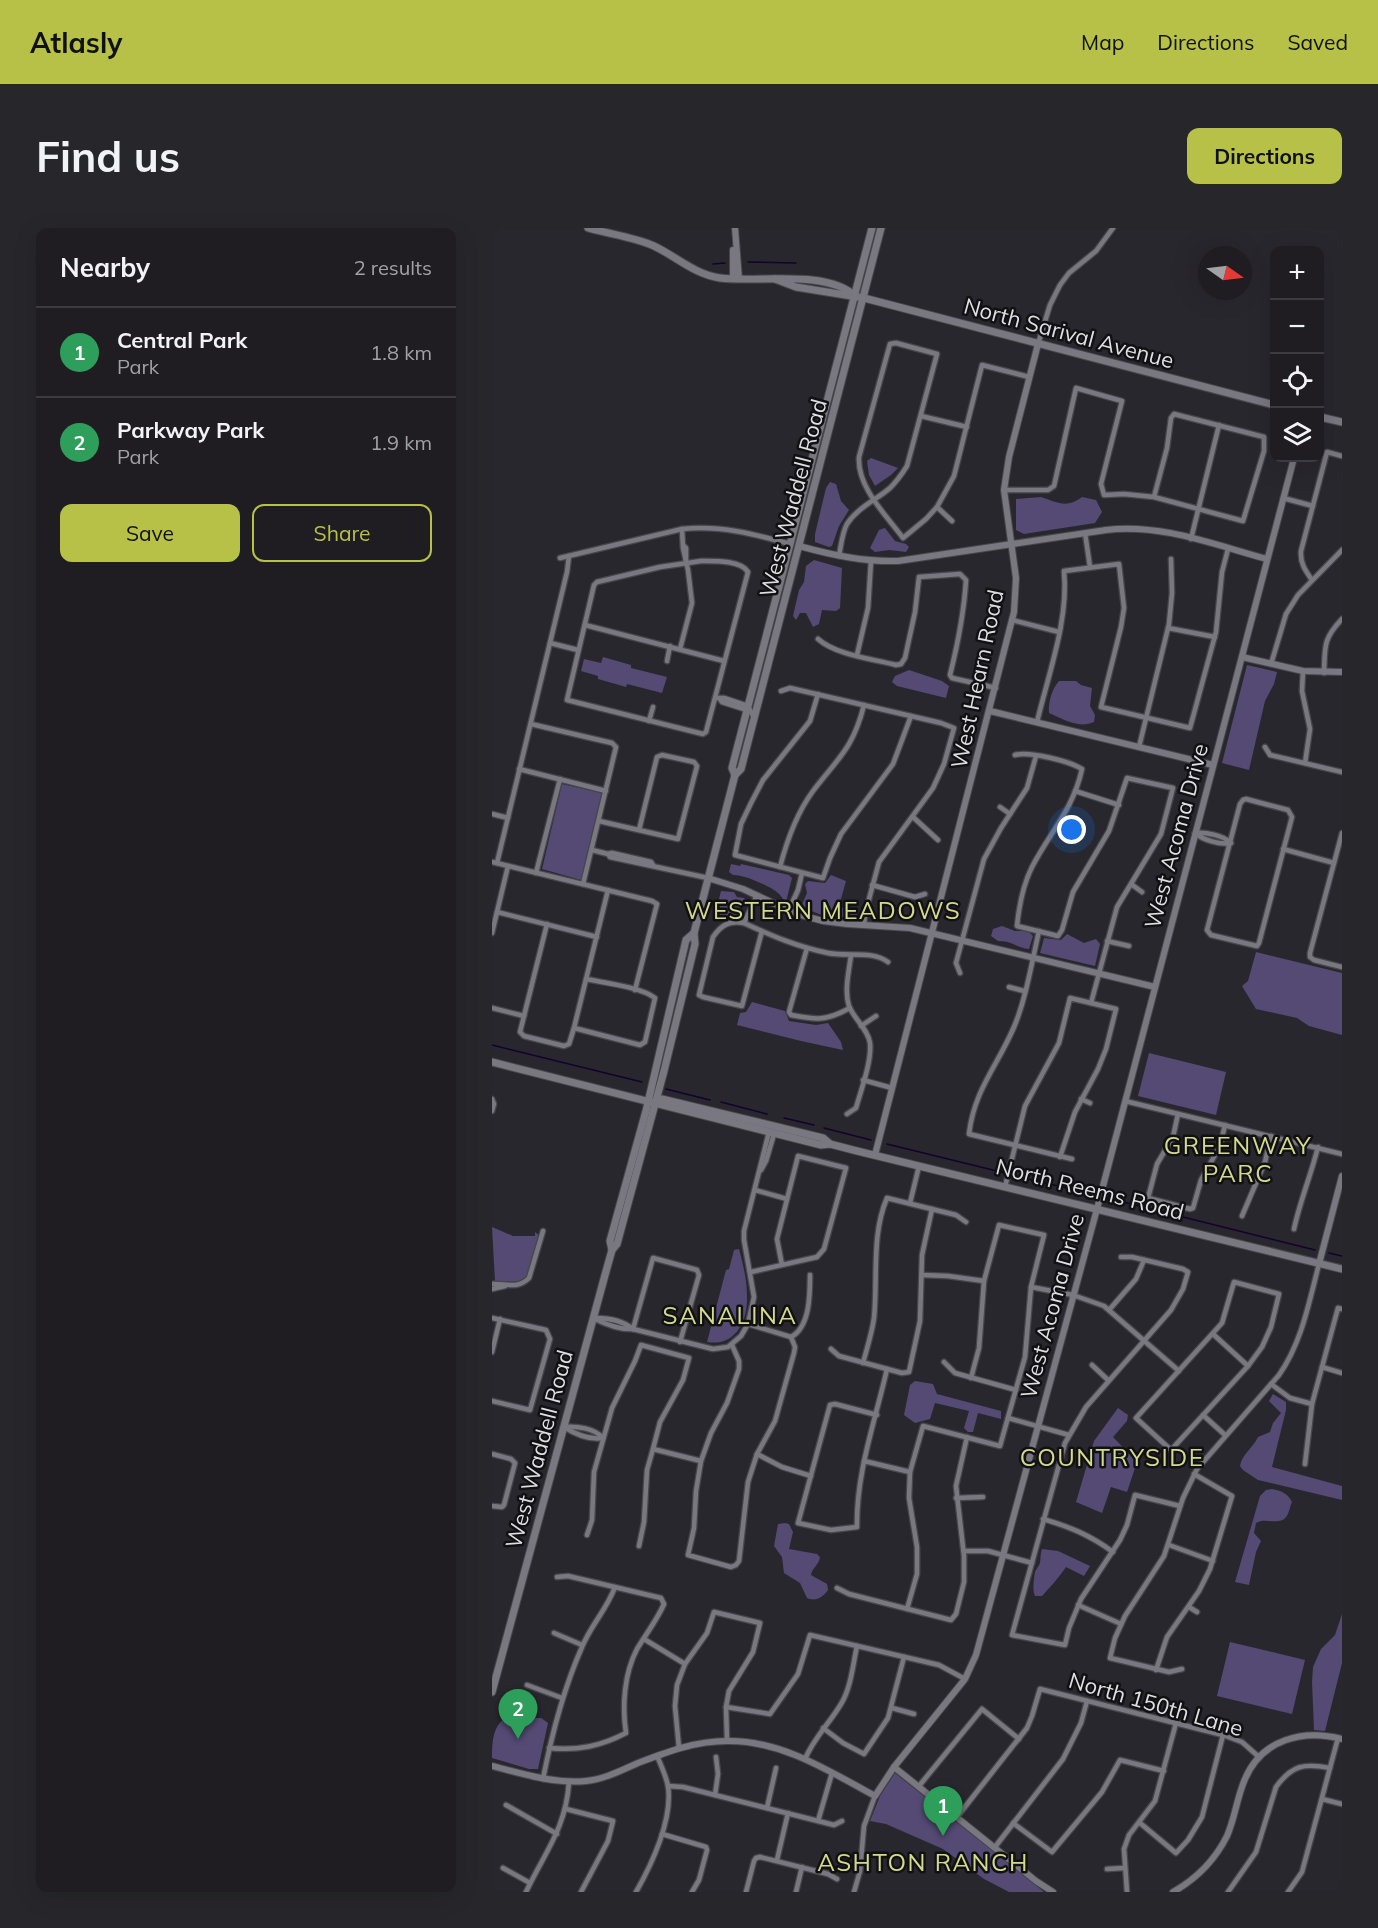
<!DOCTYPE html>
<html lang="en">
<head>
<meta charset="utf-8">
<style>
	body { margin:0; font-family:Mulish,sans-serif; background:#27262a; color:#f1f3f6 }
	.controls { position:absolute; right:18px; top:18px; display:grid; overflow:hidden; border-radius:12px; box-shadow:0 6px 24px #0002 }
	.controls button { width:54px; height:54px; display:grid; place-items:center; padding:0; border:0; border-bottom:2px solid #3c3b40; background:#1f1d22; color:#f1f3f6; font:30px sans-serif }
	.compass { position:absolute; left:706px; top:18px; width:54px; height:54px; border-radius:50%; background:#1f1d22; box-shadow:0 6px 24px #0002; rotate:104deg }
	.you { position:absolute; left:580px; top:602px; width:21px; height:21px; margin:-15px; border:4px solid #fff; border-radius:50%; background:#1a73e8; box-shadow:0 0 0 9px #1a73e833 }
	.badge { display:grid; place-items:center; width:39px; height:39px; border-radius:50%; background:#b7c148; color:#fff; font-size:20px; font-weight:700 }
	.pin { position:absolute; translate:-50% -50px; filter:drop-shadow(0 2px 3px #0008) }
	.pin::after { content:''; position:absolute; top:32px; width:21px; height:18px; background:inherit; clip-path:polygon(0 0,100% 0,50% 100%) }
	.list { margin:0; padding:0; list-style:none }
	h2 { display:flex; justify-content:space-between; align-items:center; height:78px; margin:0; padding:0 24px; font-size:26px }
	h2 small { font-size:20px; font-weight:400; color:#a1a2a5 }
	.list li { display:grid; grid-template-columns:39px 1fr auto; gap:18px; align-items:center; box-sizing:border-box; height:90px; padding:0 24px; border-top:2px solid #3c3b40 }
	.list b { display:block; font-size:22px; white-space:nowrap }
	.list p { margin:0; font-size:20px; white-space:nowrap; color:#a1a2a5 }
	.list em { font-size:20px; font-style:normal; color:#a1a2a5 }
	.actions { display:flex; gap:12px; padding:18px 24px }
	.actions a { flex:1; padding:14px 0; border:2px solid #b7c148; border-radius:12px; text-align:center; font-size:21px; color:#b7c148 }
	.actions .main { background:#b7c148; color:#111 }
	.icon { flex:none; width:33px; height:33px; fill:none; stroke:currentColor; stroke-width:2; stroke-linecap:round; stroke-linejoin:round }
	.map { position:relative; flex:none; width:850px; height:1664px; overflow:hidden; border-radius:12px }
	header { display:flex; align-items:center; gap:36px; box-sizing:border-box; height:84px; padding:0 30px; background:#b7c148; color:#111 }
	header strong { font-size:28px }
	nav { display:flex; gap:33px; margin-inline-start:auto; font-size:21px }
	.intro { display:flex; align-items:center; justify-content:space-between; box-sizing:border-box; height:144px; padding:0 36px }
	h1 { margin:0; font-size:42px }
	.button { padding:15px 27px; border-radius:12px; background:#b7c148; color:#111; font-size:21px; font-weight:700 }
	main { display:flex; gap:36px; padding:0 36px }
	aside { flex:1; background:#1f1d22; border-radius:12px; box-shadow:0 6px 24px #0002 }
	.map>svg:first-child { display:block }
</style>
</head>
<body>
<header>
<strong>Atlasly</strong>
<nav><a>Map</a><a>Directions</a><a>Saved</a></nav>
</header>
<div class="intro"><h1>Find us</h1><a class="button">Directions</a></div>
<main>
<aside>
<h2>Nearby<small>2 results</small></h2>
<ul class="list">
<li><span class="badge" style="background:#2e9e5b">1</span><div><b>Central Park</b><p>Park</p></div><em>1.8 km</em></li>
<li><span class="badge" style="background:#2e9e5b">2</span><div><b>Parkway Park</b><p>Park</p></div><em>1.9 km</em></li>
</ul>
<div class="actions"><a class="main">Save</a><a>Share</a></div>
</aside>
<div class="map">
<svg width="850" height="1664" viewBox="0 0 850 1664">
	<rect width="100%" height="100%" fill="#29272e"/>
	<g fill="#544a73">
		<path d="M379,230L406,240L399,247L383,258L377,247L375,233Z"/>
		<path d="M338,254L344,256L349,273L357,282L347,298L340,318L337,319L323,314V306L334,260Z"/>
		<path d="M549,269C565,274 574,281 590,269L604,272L610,284L603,295L532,306L524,302V271Z"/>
		<path d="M393,300L403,313L414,316L417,319L414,324L397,322L383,324L378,320L387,302Z"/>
		<path d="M322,332L350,340L348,380L344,383L330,382L327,396L321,399L314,385H308L304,392L301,388L307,362L312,354L314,338Z"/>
		<path d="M111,429L139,437V440L175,449L170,465L135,456L134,459L106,451V448L89,443L92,431L109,435Z"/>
		<path d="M755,437L785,444L782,456L773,473L757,542L730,535Z"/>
		<path d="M417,442L450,453L457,458L454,470L405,458L400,454L403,448Z"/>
		<path d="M567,453H584L589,457L600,460L598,478L603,487L602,494C587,501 571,491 557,485C556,474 560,461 567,453Z"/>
		<path d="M70,556L110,565L89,652L50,641Z"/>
		<path d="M239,636L248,638L249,636L297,647L300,650L294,674C291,672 290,669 288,667C281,659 251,646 241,647L237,644Z"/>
		<path d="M339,647L354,653L347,678L353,681H363L365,687L362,690L330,687L309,679L315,665L313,656L316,653L333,655Z"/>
		<path d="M229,663L242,664L245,669L252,670L254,673L249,678V687L222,692L229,673L227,671Z"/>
		<path d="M510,698L523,703H536L541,708L537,721C524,720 522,713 506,713L499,708L501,701Z"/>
		<path d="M575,706L592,715L604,711L608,716L603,738L548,725L552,710L569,712Z"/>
		<path d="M764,724L850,745V807L817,798L805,790L764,781L750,758L756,753Z"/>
		<path d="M260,774L293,783L297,793L324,797L336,795L349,814L351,822L309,813L245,797L248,785L254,784Z"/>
		<path d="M657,825L734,844L724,887L646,868Z"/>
		<path d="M0,999L21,1008H43V1004L47,1007L36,1047C26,1058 15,1052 3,1053Z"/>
		<path d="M247,1021C251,1036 255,1052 255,1068C256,1093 243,1119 215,1114L234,1042L237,1041L242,1022Z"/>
		<path d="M423,1153L441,1156L445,1166L509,1183V1191L486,1185L481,1204H476L472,1200L477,1183L443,1175L438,1191L423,1195L412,1187L418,1157Z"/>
		<path d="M781,1166L794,1174V1182L780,1239L850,1258V1272L766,1252L751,1242L748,1238C750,1226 761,1220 766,1209L778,1204L781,1195L789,1185L777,1173Z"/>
		<path d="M626,1180L636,1187L635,1193L621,1209L645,1234L635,1264L619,1259L610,1285L584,1274L602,1213Z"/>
		<path d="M780,1261C789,1263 796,1265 800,1274C798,1278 797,1286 794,1289C787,1298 773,1289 764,1295L762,1305L769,1313L764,1324L757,1357L743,1354L768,1268L774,1262Z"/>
		<path d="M293,1295L297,1296L301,1304L297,1321L325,1326L328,1329C327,1337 320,1340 319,1347L335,1356L336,1362C331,1369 324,1374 315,1370L308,1355L292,1345L290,1329L282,1318L286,1296Z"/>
		<path d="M550,1321L566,1323L598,1338L592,1348L574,1339C566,1351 558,1359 550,1368H543C540,1361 542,1351 543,1344C544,1341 547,1338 548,1335C549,1329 548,1327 550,1321Z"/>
		<path d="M850,1386V1435L833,1503L822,1502L820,1454L821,1439L829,1421L843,1407Z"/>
		<path d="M738,1414L813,1432L800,1486L725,1468Z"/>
		<path d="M19,1486L32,1490H49L56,1495L46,1541H37L0,1530C0,1512 1,1495 19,1486Z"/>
		<path d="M403,1545L551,1663V1664H517L492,1651L451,1621L394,1596L378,1593L388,1568Z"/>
	</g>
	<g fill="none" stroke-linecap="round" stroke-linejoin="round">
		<g stroke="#12022d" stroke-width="1.5">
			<path d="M256,34L304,35"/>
			<path d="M221,36L233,35"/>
			<path d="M0,817L150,854"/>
			<path d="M174,861L218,872"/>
			<path d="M229,874L275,886"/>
			<path d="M292,890L322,897"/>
			<path d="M332,900L379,912"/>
			<path d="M395,916L513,945"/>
			<path d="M519,947L601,966"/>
			<path d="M615,970L823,1022"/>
			<path d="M837,1025L850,1028"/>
		</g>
		<defs>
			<g id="minor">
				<path d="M546,116L558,77L568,57L577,45L604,23L621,0"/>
				<path d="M429,188L475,199"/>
				<path d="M512,262H556L562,258L584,160L630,173L609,256L612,267L632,266L662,269L751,293L772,223V209L682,186L679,190L675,220L662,269"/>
				<path d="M791,270L821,278"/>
				<path d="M445,279L460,293"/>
				<path d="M593,305L598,339"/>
				<path d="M699,311L727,197"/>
				<path d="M192,318L194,320V333"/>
				<path d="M347,328C349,318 350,305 355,296C365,280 384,272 398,260C405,253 410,246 415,238L445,126L404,115L398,116L367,229C365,259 394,287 411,310L434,291L445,279L462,248L490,137L537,149"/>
				<path d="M68,330L190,301C228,297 262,306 298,316"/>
				<path d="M209,333C222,333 249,332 256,344L214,504L211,506L75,472L102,357L105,354L168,339Z"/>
				<path d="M820,352C813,342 808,335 809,323L835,224L850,228"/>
				<path d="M520,392L567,404"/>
				<path d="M93,397L232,433"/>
				<path d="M676,400L723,409"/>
				<path d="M326,411C344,427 381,431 404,437L409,436L413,430L423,384L427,349L468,346L474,352C472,385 466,415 458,447L460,450L504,460"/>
				<path d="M58,415L86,422"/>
				<path d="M188,421L200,375L196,342L191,320L190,301"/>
				<path d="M365,427L376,380L379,333"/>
				<path d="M175,433L178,418"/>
				<path d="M779,436L794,386L806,367L850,322"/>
				<path d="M811,443L810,463L818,501L813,535"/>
				<path d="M832,445C833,418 831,411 850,391"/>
				<path d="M289,463L298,460L449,495L462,500L452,536L441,560L387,634L373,686L372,697"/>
				<path d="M326,466L318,493L271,552L259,575L249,596L243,627L331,650L338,630L349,606L401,536L419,488"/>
				<path d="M223,470H232L256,478L261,488"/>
				<path d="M228,471L230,474L255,482"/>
				<path d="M157,493L161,479"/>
				<path d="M545,494C556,447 577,392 572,343L627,336L632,380L629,399L609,479L698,500L724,404L730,344L736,321"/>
				<path d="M39,496L120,515L124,519L91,656"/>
				<path d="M647,519L677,396L680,365L679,331"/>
				<path d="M773,519L778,527L850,544"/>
				<path d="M523,527C537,523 577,533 590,541C581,582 558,604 540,639C531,657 527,678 525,698L566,708L570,702L581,664L617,603L635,550L681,560L669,606L625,679L599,775"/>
				<path d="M27,541L114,563"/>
				<path d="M583,563L627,577"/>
				<path d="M754,571L796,582L800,589L767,715L765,718L719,707L715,702L748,576L751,572Z"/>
				<path d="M508,579L518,586"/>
				<path d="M0,586L16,590"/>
				<path d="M421,589L446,612"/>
				<path d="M107,593L186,611L205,538L202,534L170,527L165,529L147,602"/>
				<path d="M703,605C711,612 728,617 739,615"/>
				<path d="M703,605C713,604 731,607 739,615"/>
				<path d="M850,605L818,725V729L822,732L850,739"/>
				<path d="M791,621L842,635"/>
				<path d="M100,622L116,626L118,629L216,650"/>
				<path d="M116,626L120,625L159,634L161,637"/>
				<path d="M0,634L160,673L165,676L143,762"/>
				<path d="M5,635L75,344L77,328"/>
				<path d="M288,639C295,612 304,586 321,563C346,530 361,521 372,477"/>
				<path d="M44,645L68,551"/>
				<path d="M639,656L650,664"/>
				<path d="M380,657L423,669L433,666"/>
				<path d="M297,682L306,662L310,645"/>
				<path d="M5,684L105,709"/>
				<path d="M252,695L265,667"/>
				<path d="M55,696L28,804L32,808L72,818L77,816L82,800L116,662"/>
				<path d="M270,703L250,778L211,769L207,767L221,709C229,697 238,692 252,695C280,708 306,719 336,725C355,729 380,722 396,734"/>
				<path d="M547,703C540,733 534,771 522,799C506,837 482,862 477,906L580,931"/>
				<path d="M0,705L16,638"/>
				<path d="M615,713L637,718"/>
				<path d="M315,720L297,784L299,787C325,792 334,793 358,780"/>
				<path d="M468,745L464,735L492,631L509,600L535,560L544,528"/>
				<path d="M517,759L532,763"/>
				<path d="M0,780L32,788"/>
				<path d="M369,798L384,788"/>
				<path d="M82,800L148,817L153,814L163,770C149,759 113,755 94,751"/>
				<path d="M371,852L400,860"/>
				<path d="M0,871L2,876L0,883"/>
				<path d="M589,871L598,875"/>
				<path d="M633,873L850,926"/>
				<path d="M355,886L364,880C369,862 380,833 378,815C376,801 362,791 357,778C352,763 357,743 359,727"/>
				<path d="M686,886L681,909L665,936L656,970L698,981L701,980L709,952L728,918L733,897"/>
				<path d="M269,942L274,933L282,906"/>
				<path d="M513,959L533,878L567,815L578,770L624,781L614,821L606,841L583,884L568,929"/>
				<path d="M263,962L295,971"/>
				<path d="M418,975L427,938"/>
				<path d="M750,988L773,934L779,908"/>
				<path d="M802,1001C808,973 819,947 826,919"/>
				<path d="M629,1029H640L691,1041L696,1044L691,1061L679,1082L594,1179L573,1215L520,1407L573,1417L577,1400L589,1371L628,1312L635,1297L643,1267L688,1278"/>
				<path d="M259,1044L325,1029L332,1021L354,940L306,928L285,1011L290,1037"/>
				<path d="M430,1047L456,1048L492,1053"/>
				<path d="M742,1054L787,1066L779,1099L770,1119L756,1138L679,1222L644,1190L730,1095Z"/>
				<path d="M0,1056C14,1055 25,1062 37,1050L51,1003"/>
				<path d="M539,1059L581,1067L612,1078L687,1143"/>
				<path d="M0,1061L13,1058"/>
				<path d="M617,1082L644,1051L652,1032"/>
				<path d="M0,1090L54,1102L58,1111L38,1182L0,1173"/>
				<path d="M101,1090C113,1096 128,1102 141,1101L221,1121L236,1119L249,1108L256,1096L262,1069L252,1012V1003L277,904"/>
				<path d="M104,1090C117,1090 131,1093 141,1101"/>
				<path d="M256,1096L299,1109"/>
				<path d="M141,1101L161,1030L205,1042L207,1047L188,1114"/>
				<path d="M721,1106L756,1138"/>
				<path d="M240,1117L247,1133V1141L235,1175L219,1205L209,1233L204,1263L202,1300L196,1327L239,1339L244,1337L247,1333L256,1254L265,1226L283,1193L302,1125L303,1119L299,1109C318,1099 318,1067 318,1047"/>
				<path d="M339,1121L347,1128L410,1145L417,1144L428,1093L430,1027L440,981"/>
				<path d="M0,1124L8,1091"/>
				<path d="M452,1134L463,1145L524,1162"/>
				<path d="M371,1135C375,1120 380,1105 382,1090C386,1051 379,1007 395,970L464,987L474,994"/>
				<path d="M600,1137L616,1152"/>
				<path d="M830,1139L850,1145"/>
				<path d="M779,1156L798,1170L820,1176"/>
				<path d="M385,1187L343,1176L338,1177L306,1295L339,1302L365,1299C364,1245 383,1194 395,1141"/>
				<path d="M711,1187L733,1207"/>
				<path d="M516,1190L577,1207"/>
				<path d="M72,1199C85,1198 102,1200 111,1210"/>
				<path d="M72,1199C83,1206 98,1212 111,1210"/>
				<path d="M161,1221L209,1233"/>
				<path d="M0,1226L19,1231L23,1235L12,1277L10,1279L0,1278"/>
				<path d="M265,1226L290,1239L319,1248"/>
				<path d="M372,1233L418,1244"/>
				<path d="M813,1236L820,1176L846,1080L850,1081"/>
				<path d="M464,1270L491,1269"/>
				<path d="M551,1291C578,1299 598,1307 621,1324"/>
				<path d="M95,1307L100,1292L102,1244L120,1180L143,1133L149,1117L197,1130L191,1152L168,1194L161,1221L155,1242L152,1294L147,1318"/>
				<path d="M677,1317L721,1333"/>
				<path d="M472,1323H496L540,1335"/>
				<path d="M345,1360L357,1366L459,1392L464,1386L472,1354V1328L464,1258L475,1209"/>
				<path d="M586,1377L629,1396"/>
				<path d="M697,1379L705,1384"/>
				<path d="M415,1381L425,1346V1319L417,1270L418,1244L431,1198L508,1218L533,1129L539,1059L552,1007L507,997L492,1053L487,1120L479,1150"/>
				<path d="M62,1405L90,1417"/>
				<path d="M152,1411L193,1436"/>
				<path d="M690,1441L677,1444L618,1430L623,1410L633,1388L672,1328L691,1270L705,1241L787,1147C810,1114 817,1074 827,1036"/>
				<path d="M664,1442L675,1409L707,1363L718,1341L740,1268L702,1246"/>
				<path d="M35,1457L70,1470"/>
				<path d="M234,1479L278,1486L306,1446L318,1407L447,1437L473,1451"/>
				<path d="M400,1480L422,1486"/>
				<path d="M331,1500L351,1515L372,1526L396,1490L412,1429"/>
				<path d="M57,1520C86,1523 109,1518 134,1505C130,1478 132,1446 145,1421C154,1406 165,1392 172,1376L169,1370L76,1348L65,1349"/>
				<path d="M187,1520L183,1478L185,1457L193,1436L215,1405L222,1384L268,1395L261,1424L237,1463L234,1479L235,1512"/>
				<path d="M313,1531C322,1510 337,1496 349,1476C359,1460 361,1436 365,1418"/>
				<path d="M51,1551C60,1505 71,1462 90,1419C99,1397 115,1381 123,1359"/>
				<path d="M176,1558L191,1559L342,1597L350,1593"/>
				<path d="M427,1558L490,1481L527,1511"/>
				<path d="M223,1567L226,1546L224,1529"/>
				<path d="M830,1571L850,1576"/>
				<path d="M14,1577L65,1606"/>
				<path d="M275,1580L284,1540"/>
				<path d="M74,1581L121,1593L116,1613L89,1664"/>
				<path d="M465,1589L535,1500L540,1488L548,1461L731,1507L750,1514L767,1529"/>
				<path d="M326,1593L340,1545"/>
				<path d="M521,1595L560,1624L610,1564L628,1532L672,1543"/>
				<path d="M648,1595L684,1625L696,1612L710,1589L731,1507"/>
				<path d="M170,1606L214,1619L215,1622L207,1652L200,1664"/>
				<path d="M503,1619L571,1531L589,1495L595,1473"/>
				<path d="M285,1632L296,1585"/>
				<path d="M11,1640L38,1655"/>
				<path d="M615,1641L632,1640"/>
				<path d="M34,1664C53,1624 74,1600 77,1554"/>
				<path d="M144,1664C160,1636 181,1591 176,1558C174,1548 169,1537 165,1528"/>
				<path d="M254,1664L262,1633L264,1630L268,1629L336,1646L345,1651"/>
				<path d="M304,1664L310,1639"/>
				<path d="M362,1664L368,1643L372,1598L383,1568"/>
				<path d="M635,1664L632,1621L637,1607L663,1573L684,1495"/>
				<path d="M736,1664L764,1624L784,1559C800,1537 812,1535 838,1540"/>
				<path d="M796,1664L810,1644L846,1510"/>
			</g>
			<g id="tertiary">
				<path d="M243,0L247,51"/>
				<path d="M241,51V22"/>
				<path d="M307,318C340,327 372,334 406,333L614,302C668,295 723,317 775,331"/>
				<path d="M750,429L811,443L850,444"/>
				<path d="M498,483L721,537"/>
				<path d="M216,650L251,661L305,686L331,693L355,696L418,700L663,759"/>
				<path d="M383,927L522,384L524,350L512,262L517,229L546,116"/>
				<path d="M827,1036L850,948"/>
				<path d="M0,1538C31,1546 62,1556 94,1553C113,1551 130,1542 146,1535C175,1524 203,1513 235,1513C289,1512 337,1543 383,1568L402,1539L473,1451L484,1427L605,981L802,230"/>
				<path d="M402,1539L544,1653L561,1664"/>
				<path d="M681,1664C704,1651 723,1632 735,1608C743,1590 745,1569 753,1551C770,1511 811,1501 850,1511"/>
			</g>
			<g id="secondary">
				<path d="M96,0C117,6 142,9 162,18C185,29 202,46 228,50C266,55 334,41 363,68"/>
				<path d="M283,51L304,59L372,70L782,177"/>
				<path d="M828,189L850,194"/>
				<path d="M243,547L240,540L380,0"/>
				<path d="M0,834L329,917L338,916"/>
				<path d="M164,874L170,871L331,910L338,916L365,923L850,1041"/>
				<path d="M120,1022L118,1013L154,883L194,712L202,705"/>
				<path d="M0,1464L113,1047L120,1022L125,1016L172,843L203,716L202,705L243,547L249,541L389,0"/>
			</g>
		</defs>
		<use href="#minor" stroke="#47464b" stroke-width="7"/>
		<use href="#tertiary" stroke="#47464b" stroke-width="8"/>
		<use href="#secondary" stroke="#47464b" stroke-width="9"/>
		<use href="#minor" stroke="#79777f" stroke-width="4.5"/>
		<use href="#tertiary" stroke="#79777f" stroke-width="6"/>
		<use href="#secondary" stroke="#79777f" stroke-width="7"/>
	</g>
	<g text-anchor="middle" stroke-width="5" stroke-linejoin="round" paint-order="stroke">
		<g font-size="22" fill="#dfdee3" stroke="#111114">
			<text transform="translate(577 105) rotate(15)" y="8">North Sarival Avenue</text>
			<text transform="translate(301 270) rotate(-75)" y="8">West Waddell Road</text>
			<text transform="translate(485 451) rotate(-78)" y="8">West Hearn Road</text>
			<text transform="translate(684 608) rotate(-75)" y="8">West Acoma Drive</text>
			<text transform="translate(598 961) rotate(14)" y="8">North Reems Road</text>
			<text transform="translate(560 1078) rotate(-75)" y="8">West Acoma Drive</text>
			<text transform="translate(47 1221) rotate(-75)" y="8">West Waddell Road</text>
			<text transform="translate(664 1476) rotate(16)" y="8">North 150th Lane</text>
		</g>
		<g font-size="24" letter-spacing="1.5" fill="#d2db8d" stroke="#111114">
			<text x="331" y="691">WESTERN MEADOWS</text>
			<text x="746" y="926">GREENWAY<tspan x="746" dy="28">PARC</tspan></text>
			<text x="238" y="1096">SANALINA</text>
			<text x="620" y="1238">COUNTRYSIDE</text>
			<text x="431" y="1643">ASHTON RANCH</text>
		</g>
	</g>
</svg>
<div class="controls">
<button>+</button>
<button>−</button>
<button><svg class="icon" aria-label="locate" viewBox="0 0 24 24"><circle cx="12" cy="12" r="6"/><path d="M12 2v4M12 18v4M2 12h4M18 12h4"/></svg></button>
<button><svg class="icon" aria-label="layers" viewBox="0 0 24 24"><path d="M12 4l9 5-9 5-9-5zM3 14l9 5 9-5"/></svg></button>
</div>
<svg class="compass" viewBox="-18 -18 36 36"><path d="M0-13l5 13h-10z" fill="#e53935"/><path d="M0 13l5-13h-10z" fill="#a1a2a5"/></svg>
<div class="you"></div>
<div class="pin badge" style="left:451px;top:1608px;background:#2e9e5b">1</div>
<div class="pin badge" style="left:26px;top:1511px;background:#2e9e5b">2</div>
</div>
</main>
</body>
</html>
